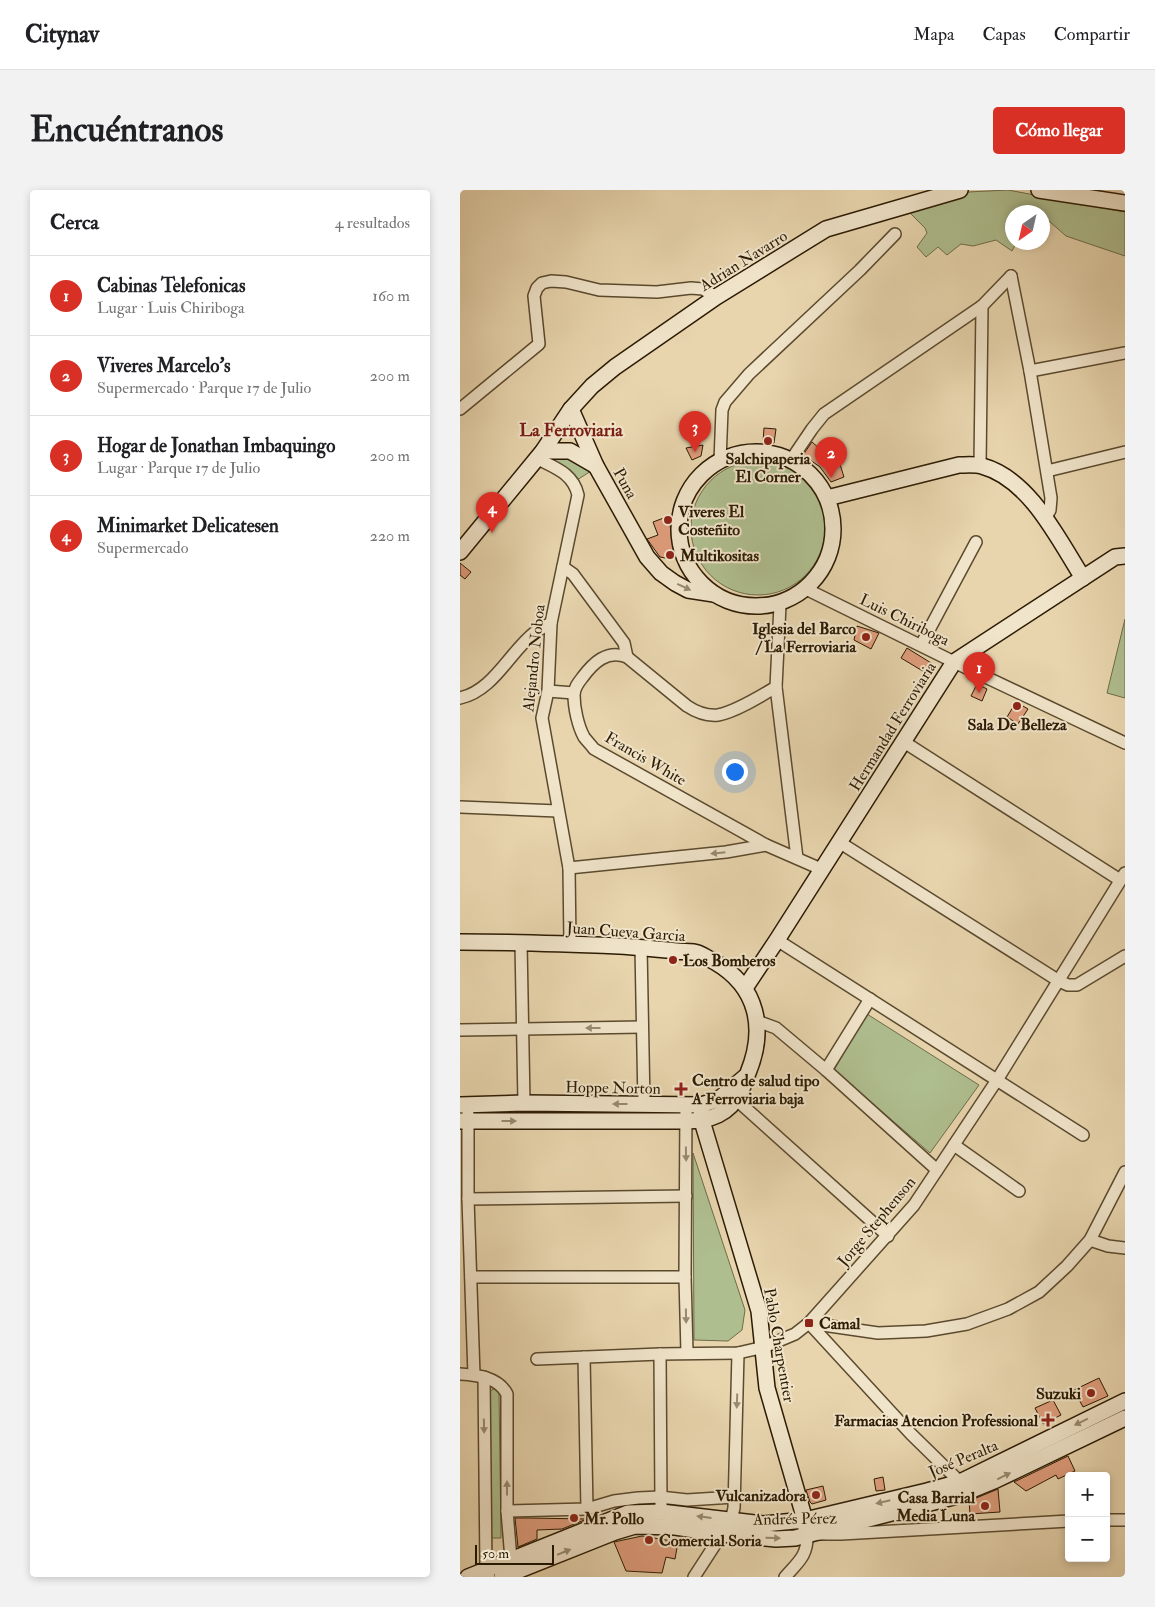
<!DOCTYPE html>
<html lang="es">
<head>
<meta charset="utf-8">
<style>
	body { margin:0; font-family:"IM FELL Double Pica",serif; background:#f2f2f2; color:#202124 }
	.controls { position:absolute; right:15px; bottom:15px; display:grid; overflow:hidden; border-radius:5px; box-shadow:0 2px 8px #0003 }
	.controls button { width:45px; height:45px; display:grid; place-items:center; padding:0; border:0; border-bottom:1px solid #e0e0e0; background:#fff; color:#202124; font:25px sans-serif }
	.compass { position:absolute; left:545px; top:15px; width:45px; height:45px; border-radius:50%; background:#fff; box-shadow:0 2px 8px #0003; rotate:214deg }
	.scale { position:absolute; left:15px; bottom:12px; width:79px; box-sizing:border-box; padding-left:5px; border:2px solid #2c1b03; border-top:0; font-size:14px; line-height:18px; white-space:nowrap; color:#2c1b03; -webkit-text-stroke:4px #f0e4ca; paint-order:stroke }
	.you { position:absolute; left:274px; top:581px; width:18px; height:18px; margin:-12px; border:4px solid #fff; border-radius:50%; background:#1a73e8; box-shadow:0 0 0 8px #1a73e833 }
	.badge { display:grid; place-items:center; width:32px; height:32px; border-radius:50%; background:#d93025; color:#fff; font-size:16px; font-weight:700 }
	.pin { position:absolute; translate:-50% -41px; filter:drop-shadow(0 1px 2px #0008) }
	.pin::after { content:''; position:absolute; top:26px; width:18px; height:15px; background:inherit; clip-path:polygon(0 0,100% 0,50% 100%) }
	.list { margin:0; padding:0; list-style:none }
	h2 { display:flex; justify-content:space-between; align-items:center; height:65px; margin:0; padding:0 20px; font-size:21px }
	h2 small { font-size:16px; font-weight:400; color:#757577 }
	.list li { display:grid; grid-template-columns:32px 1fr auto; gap:15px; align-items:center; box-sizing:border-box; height:80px; padding:0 20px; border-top:1px solid #e0e0e0 }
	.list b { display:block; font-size:19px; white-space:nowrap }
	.list p { margin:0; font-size:16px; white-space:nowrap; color:#757577 }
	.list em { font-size:16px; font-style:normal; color:#757577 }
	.map { position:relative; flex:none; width:665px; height:1387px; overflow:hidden; border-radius:5px }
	header { display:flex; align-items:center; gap:30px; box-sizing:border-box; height:70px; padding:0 25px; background:#fff; border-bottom:1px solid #e0e0e0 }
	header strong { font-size:24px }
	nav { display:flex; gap:28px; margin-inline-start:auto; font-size:18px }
	.intro { display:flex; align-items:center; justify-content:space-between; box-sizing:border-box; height:120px; padding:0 30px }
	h1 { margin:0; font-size:35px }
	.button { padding:12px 22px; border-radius:5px; background:#d93025; color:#fff; font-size:18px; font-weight:700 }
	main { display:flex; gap:30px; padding:0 30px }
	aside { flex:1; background:#fff; border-radius:5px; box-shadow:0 2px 8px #0003 }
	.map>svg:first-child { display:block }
</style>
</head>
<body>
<header>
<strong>Citynav</strong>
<nav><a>Mapa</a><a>Capas</a><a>Compartir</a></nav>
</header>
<div class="intro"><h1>Encuéntranos</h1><a class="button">Cómo llegar</a></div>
<main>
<aside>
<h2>Cerca<small>4 resultados</small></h2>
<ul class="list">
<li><span class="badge">1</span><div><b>Cabinas Telefonicas</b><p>Lugar · Luis Chiriboga</p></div><em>160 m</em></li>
<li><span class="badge">2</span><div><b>Viveres Marcelo's</b><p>Supermercado · Parque 17 de Julio</p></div><em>200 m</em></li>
<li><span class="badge">3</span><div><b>Hogar de Jonathan Imbaquingo</b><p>Lugar · Parque 17 de Julio</p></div><em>200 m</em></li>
<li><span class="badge">4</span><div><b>Minimarket Delicatesen</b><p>Supermercado</p></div><em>220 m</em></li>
</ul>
</aside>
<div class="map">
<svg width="665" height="1387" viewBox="0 0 665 1387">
	<rect width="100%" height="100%" fill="#e8d5ae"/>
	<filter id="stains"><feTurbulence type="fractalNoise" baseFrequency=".004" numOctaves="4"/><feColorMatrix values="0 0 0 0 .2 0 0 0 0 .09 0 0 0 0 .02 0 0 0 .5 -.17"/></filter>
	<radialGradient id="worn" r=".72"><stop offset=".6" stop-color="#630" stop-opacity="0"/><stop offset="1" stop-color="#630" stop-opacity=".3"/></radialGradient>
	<g fill="#afbe8f" stroke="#6e6c49">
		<path d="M548,0L665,22V66L606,46L589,31H583L582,22H552V52L556,53L552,61L536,50L513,56L501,54L487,65L478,57L466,67L457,57L467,43L465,38L448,21L508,2Z"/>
		<path d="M109,265L131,281L117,290L81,267Z"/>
		<circle cx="298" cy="338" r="67"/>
		<path d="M665,429V508L647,503Z"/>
		<path d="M407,824L519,895L470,963L374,880Z"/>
		<path d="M233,963L285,1120L282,1140L268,1151L234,1150Z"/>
		<path d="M34,1199L37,1200L39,1203L41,1348H28L27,1202Z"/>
	</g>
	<g fill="#df9d7c" stroke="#2c1b03">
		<path d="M304,238L316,239L314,253L303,252Z"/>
		<path d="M352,252L360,259L365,254L378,268L384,287L371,292L360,277L343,265Z"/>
		<path d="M243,255L241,266L232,270L226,258Z"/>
		<path d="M209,326L214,367L210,369L200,367L187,349L198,345L193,332Z"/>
		<path d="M0,373L11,382L5,389L0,385Z"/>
		<path d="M397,436L419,443L411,459L394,450Z"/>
		<path d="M447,458L476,476L471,486L441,468Z"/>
		<path d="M517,494L527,499L522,511L511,506Z"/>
		<path d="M556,512L568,519L558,534L547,527Z"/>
		<path d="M639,1188L648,1206L623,1217L614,1200Z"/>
		<path d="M593,1210L601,1225L583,1234L575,1218Z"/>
		<path d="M608,1266L615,1281L598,1289L596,1285L566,1301L554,1292Z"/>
		<path d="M423,1287L425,1300L416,1301L414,1289Z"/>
		<path d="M363,1296L366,1310L352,1314L350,1312L346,1300Z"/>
		<path d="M538,1299L540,1322L510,1324L509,1311Z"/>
		<path d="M55,1328H68L127,1329L102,1339L77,1340V1349L58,1357Z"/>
		<path d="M182,1346L218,1352L215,1369L206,1367L202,1383L166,1381L154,1352Z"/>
	</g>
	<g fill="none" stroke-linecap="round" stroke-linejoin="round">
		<defs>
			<g id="street">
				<path d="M551,86L570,181L591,308L590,320L585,329"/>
				<path d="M570,181L665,163"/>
				<path d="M0,219L79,154L74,106L77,98L82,93L91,91L106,92L139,100L197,102L231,98L243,99L256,107"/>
				<path d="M76,268C95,278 113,283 118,305L91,433L88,501L82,528L109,678L110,754"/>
				<path d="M331,270L352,239L364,224L522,116L551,86"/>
				<path d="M260,271L262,220L265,212L289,184L400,80L435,44"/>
				<path d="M520,275L522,116"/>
				<path d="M587,281L665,262"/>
				<path d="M103,377L113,384L164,453L167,467"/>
				<path d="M346,399L494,472L665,553"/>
				<path d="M320,415L316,497L337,668"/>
				<path d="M461,455L516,352"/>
				<path d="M316,497C301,506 275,522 258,525C247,526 236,522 227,516L167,467C147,459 133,473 122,488C118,493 114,498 114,505C114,518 118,536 124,547C127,551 131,555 134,559L306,655L361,679"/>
				<path d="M88,501L114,503"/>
				<path d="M0,508C33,501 49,463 74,443C79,439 86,436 91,433"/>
				<path d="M444,552L660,690"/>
				<path d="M0,617L98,621"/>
				<path d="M379,652L599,791L608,795H617L665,766"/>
				<path d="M109,678L266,662L306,655"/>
				<path d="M317,750L623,945"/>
				<path d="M61,753L64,913"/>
				<path d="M181,757L184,914"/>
				<path d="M297,831L316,838L366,880L477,980"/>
				<path d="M0,840L182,837"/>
				<path d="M366,880L410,809"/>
				<path d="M271,905L428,1046"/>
				<path d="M226,915L225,1087L227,1163"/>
				<path d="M8,924V1009L14,1185"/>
				<path d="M494,955L559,1001"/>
				<path d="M8,1009L226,1006"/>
				<path d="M630,1050L648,1056L665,1058"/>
				<path d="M11,1087H225"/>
				<path d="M349,1133L418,1143L466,1141L507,1134L548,1119L579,1102L607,1076L630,1050L665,982"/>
				<path d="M349,1133L451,1244L500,1292L506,1294"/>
				<path d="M200,1164L201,1315"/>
				<path d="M124,1167L127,1319"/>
				<path d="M77,1169L200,1164L278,1163L304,1157L335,1144L349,1133L454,1015L537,890L665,683"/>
				<path d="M0,1184C17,1185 38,1187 47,1204V1321L51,1369L54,1375"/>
				<path d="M24,1187L26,1379L29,1387"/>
				<path d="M47,1321L127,1319L154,1311L178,1308L200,1307L227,1310L274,1307"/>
				<path d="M646,1330H665"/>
				<path d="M234,1387L271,1330L274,1318L278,1163"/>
				<path d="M325,1387C338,1372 348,1366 347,1344H381L609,1331"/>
			</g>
			<g id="secondary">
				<path d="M579,0L665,13"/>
				<path d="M111,219L136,276L187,367L201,383L215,393L228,400L254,404"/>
				<path d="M83,261H110L136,276"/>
				<circle cx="296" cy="339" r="77"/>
				<path d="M367,308L499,275C506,275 515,274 522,276C570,289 598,349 623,388"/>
				<path d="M0,362L83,261L111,219L132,196L155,177L256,107L366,39L500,0"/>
				<path d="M0,752C53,752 106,754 159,756C178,757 197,759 216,761C223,762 232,761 238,763C244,765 250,770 255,772C298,797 306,839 288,883C285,889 284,895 281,901C269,925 250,931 225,931H0"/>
				<path d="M285,798L317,750L494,472L655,367L665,366"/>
				<path d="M0,915L64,913L241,915L259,909L285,887"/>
				<path d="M241,915L242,931L299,1121L307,1198L345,1330L346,1338"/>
				<path d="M8,1387L168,1323L201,1322L304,1334L345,1330L467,1301L500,1292L665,1211"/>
				<path d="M42,1387L155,1342L175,1336L215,1337L262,1344L316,1349L335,1348L393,1333L497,1306L536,1290L665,1228"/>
			</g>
		</defs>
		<use href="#street" stroke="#5b4a2e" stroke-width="14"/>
		<use href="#secondary" stroke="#2c1b03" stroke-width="18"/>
		<use href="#street" stroke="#f0e4ca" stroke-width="11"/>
		<use href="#secondary" stroke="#f0e4ca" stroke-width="15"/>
	</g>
	<defs><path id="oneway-solid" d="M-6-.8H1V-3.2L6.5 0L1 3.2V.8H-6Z" transform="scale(1.25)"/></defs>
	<g fill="#988a70">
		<use href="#oneway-solid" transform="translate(224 397) rotate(25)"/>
		<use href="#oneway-solid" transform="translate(258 663) rotate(174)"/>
		<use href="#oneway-solid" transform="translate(133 838) rotate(180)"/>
		<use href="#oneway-solid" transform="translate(160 914) rotate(-180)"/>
		<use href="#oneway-solid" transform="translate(49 931)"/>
		<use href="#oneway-solid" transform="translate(226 964) rotate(89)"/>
		<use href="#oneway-solid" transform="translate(226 1126) rotate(89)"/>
		<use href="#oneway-solid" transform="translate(277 1211) rotate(92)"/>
		<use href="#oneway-solid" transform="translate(621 1232) rotate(154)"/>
		<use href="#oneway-solid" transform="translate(24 1236) rotate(89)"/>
		<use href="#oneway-solid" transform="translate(544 1286) rotate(-26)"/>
		<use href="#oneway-solid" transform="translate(47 1298) rotate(-90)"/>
		<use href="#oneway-solid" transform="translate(423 1312) rotate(167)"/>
		<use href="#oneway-solid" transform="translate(244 1327) rotate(-173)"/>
		<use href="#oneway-solid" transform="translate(313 1348) rotate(1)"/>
		<use href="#oneway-solid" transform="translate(104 1362) rotate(-22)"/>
	</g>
	<g fill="#8f2418" stroke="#f0e4ca" stroke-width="2">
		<circle cx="308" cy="251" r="5"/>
		<circle cx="208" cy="330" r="5"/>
		<circle cx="210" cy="365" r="5"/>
		<circle cx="406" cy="447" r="5"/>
		<circle cx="557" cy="516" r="5"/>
		<circle cx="213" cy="770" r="5"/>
		<path d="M218.5 891.5h5v5h5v5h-5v5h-5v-5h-5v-5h5z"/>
		<rect x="344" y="1128" width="10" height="10" rx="2.5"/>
		<circle cx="631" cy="1203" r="5"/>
		<path d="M585.5 1222.5h5v5h5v5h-5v5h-5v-5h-5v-5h5z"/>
		<circle cx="356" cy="1305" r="5"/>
		<circle cx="525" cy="1316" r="5"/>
		<circle cx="114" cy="1328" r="5"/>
		<circle cx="189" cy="1350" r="5"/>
	</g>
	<g text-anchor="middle" stroke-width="4" stroke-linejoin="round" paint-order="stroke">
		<g font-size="16" fill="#2c1b03" stroke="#f0e4ca">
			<text transform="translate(283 70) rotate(-32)" y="6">Adrian Navarro</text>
			<text transform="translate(166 293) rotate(61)" y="6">Puna</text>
			<text transform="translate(445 429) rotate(26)" y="6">Luis Chiriboga</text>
			<text transform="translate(73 468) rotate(-84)" y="6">Alejandro Noboa</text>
			<text transform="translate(432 536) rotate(-58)" y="6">Hermandad Ferroviaria</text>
			<text transform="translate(186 568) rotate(30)" y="6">Francis White</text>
			<text transform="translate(166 741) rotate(4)" y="6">Juan Cueva Garcia</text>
			<text transform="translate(153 897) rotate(1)" y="6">Hoppe Norton</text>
			<text transform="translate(416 1031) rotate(-50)" y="6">Jorge Stephenson</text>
			<text transform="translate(320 1155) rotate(80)" y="6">Pablo Charpentier</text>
			<text transform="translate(503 1268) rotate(-23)" y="6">José Peralta</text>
			<text transform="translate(335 1328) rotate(-1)" y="6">Andrés Pérez</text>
		</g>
		<g font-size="16" font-weight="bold" fill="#2c1b03" stroke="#f0e4ca" text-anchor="start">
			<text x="308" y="274" text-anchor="middle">Salchipaperia<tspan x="308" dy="18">El Corner</tspan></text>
			<text x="218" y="327">Viveres El<tspan x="218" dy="18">Costeñito</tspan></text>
			<text x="220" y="371">Multikositas</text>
			<text x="396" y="444" text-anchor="end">Iglesia del Barco<tspan x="396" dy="18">/ La Ferroviaria</tspan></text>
			<text x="557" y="540" text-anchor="middle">Sala De Belleza</text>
			<text x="223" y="776">Los Bomberos</text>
			<text x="232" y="896">Centro de salud tipo<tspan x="232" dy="18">A Ferroviaria baja</tspan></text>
			<text x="359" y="1139">Camal</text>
			<text x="621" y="1209" text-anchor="end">Suzuki</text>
			<text x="578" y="1236" text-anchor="end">Farmacias Atencion Professional</text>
			<text x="346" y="1311" text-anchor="end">Vulcanizadora</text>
			<text x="515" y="1313" text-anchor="end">Casa Barrial<tspan x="515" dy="18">Media Luna</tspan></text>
			<text x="124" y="1334">Mr. Pollo</text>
			<text x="199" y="1356">Comercial Soria</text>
		</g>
		<g font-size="18" font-weight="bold" fill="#7a1f14" stroke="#f0e4ca">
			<text x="111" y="246">La Ferroviaria</text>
		</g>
	</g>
	<rect width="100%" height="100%" filter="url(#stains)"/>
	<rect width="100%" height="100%" fill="url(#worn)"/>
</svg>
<div class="controls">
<button>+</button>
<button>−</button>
</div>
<svg class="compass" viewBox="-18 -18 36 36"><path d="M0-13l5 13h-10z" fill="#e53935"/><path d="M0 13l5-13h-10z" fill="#757577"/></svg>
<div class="scale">50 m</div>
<div class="you"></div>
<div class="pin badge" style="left:519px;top:503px">1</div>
<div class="pin badge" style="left:371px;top:288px">2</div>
<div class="pin badge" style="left:235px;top:262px">3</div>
<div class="pin badge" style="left:32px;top:343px">4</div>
</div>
</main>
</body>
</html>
